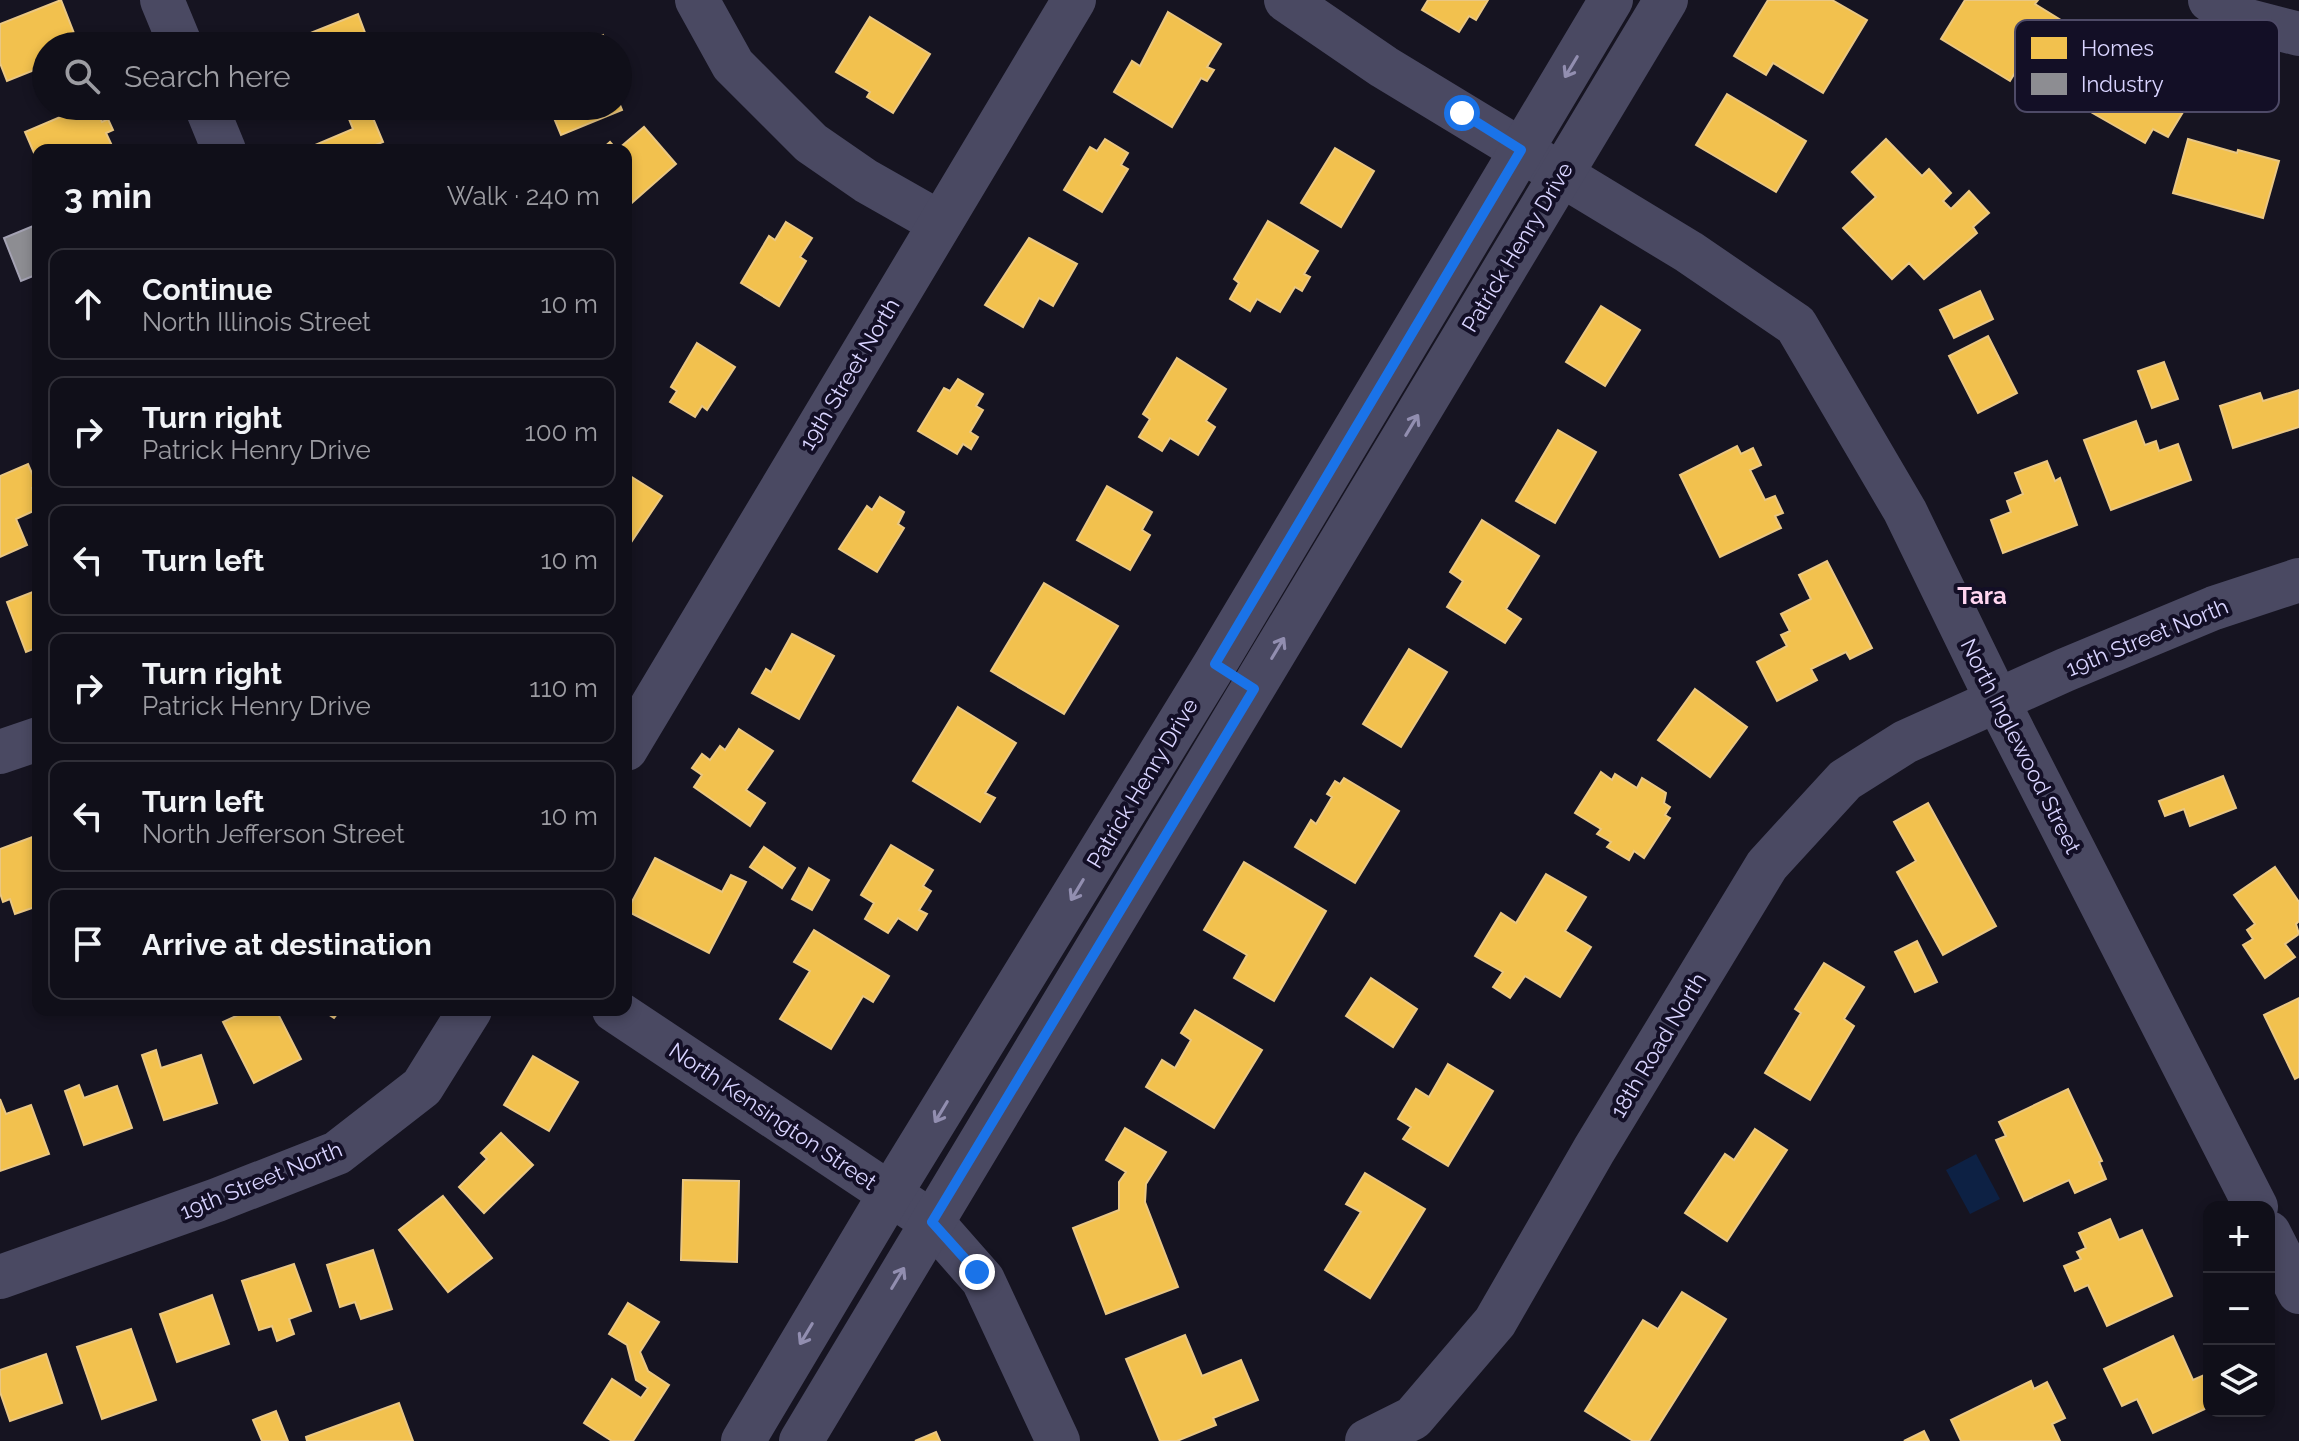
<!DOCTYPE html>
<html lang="en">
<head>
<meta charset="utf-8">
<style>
	body { margin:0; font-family:Raleway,sans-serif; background:#191822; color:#f1f3f6 }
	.controls { position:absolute; right:24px; bottom:24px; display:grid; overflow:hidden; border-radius:16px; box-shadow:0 4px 12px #0003 }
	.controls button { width:72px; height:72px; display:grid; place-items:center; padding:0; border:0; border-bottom:2px solid #302f38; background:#100f19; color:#f1f3f6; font:40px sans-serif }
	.stop { position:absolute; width:24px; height:24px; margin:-18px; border:6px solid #1a73e8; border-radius:50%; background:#fff }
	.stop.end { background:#1a73e8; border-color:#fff; box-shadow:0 2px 8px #0008 }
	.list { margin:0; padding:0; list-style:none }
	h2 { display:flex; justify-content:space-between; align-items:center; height:104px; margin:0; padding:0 32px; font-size:34px }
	h2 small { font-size:26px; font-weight:400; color:#9c9ca2 }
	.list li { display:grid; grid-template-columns:52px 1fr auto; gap:24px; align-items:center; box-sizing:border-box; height:112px; margin:0 16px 16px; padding:0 16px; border:2px solid #302f38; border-radius:16px }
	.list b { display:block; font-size:30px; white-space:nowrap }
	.list p { margin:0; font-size:26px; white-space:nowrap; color:#9c9ca2 }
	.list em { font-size:26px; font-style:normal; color:#9c9ca2 }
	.icon { flex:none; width:44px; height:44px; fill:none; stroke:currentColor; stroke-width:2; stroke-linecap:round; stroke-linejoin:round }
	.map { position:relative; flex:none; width:2299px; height:1441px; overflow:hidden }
	.search { position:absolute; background:#100f19; box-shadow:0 4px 12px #0003; left:32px; top:32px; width:600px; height:88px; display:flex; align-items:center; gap:20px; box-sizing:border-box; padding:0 28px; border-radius:44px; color:#9c9ca2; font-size:30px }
	.panel { position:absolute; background:#100f19; box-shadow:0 4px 12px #0003; left:32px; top:144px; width:600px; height:872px; border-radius:16px }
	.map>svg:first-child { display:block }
</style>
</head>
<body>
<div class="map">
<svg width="2299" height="1441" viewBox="0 0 2299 1441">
	<rect width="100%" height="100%" fill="#161421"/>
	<path fill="#0d2144" d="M1976,1154L2000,1199L1970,1214L1946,1170Z"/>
	<g fill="#f2c14e" stroke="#eac783" stroke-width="2">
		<path d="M61,0L79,46H46V62L45,60L40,62L42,67L7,81L0,63V24Z"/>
		<path d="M1428,0H1488L1476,20L1469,16L1459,32L1422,10Z"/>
		<path d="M1768,0H1832L1867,20L1823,93L1773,63L1766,75L1734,56Z"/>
		<path d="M1965,0H2038L2035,4L2069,25L2047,61L2029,50L2010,81L1941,39Z"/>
		<path d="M1168,12L1221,44L1207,67L1214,70L1207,81L1201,78L1172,127L1114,92L1132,61L1140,66Z"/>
		<path d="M358,14L370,46H278Z"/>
		<path d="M870,17L930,54L893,113L867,97L870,92L836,72Z"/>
		<path d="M603,35L608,46H576Z"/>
		<path d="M2101,58L2186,107L2168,137L2153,129L2145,143L2075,103Z"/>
		<path d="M1727,94L1806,141L1776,192L1696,145Z"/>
		<path d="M618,100L622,110L561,135L549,106H618Z"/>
		<path d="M86,106H95L102,122L108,119L113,130L106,133L114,150H38V162L25,132Z"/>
		<path d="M370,111L383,142L363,150H317L315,145L353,129L349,119Z"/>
		<path d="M644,127L676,164L626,208V150H601L610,142L617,150Z"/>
		<path d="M1105,139L1128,153L1121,165L1128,169L1102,212L1064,190L1090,147L1097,151Z"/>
		<path d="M1886,139L1922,176L1929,169L1951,193L1943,201L1951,209L1969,191L1989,213L1973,227L1977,233L1924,279L1909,263L1892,279L1843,228L1876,197L1852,172Z"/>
		<path d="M2188,139L2237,153L2238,150L2279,161L2263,218L2173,193Z"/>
		<path d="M1335,148L1374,171L1341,227L1301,203Z"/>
		<path d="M1268,221L1318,251L1304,274L1310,277L1302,291L1295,287L1280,312L1257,299L1250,311L1230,299L1239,283L1234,279Z"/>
		<path d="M786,222L812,238L800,257L806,261L779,306L741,283L769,236L775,240Z"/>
		<path d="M1029,238L1077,264L1053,306L1039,298L1023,327L985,305Z"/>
		<path d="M1980,291L1993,319L1954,338L1940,310Z"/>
		<path d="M1601,306L1640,330L1605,386L1566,362Z"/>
		<path d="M1988,336L2017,393L1978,413L1949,356Z"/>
		<path d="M697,343L735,367L707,410L702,406L695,417L670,402L677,391L671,387Z"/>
		<path d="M1177,358L1226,389L1206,421L1215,427L1198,455L1170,438L1162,451L1139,437L1150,419L1143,414Z"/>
		<path d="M2164,362L2178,399L2152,408L2138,371Z"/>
		<path d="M958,379L983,394L976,406L983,410L970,432L978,437L971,449L963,444L957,454L918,431L944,388L950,391Z"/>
		<path d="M2299,390V427L2233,448L2220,406L2260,393L2263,401Z"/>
		<path d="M2136,421L2145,445L2156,441L2159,451L2178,444L2191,480L2111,510L2084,440Z"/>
		<path d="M1558,430L1596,452L1555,523L1516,501Z"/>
		<path d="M1737,446L1741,454L1753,448L1761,465L1750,470L1765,500L1775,496L1783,513L1775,516L1781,528L1720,557L1680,475Z"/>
		<path d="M2047,461L2055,481L2060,478L2077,525L2003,553L1991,520L2011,512L2007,501L2023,494L2015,473Z"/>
		<path d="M28,464L37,485L32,488L38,509L16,519L27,545L0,557V476Z"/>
		<path d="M627,474L662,496L626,550V476Z"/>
		<path d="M1107,486L1152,512L1142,530L1150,535L1130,570L1077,540Z"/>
		<path d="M880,497L904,512L898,524L904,528L877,572L839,549L867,506L872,510Z"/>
		<path d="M1482,520L1539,556L1506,609L1521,619L1505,643L1447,607L1463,581L1450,572Z"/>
		<path d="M1827,561L1872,648L1850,659L1846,652L1811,669L1817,680L1777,701L1757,662L1787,646L1781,635L1790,631L1781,614L1811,599L1799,575Z"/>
		<path d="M1044,583L1118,626L1064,714L991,671Z"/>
		<path d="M38,590V647L26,652L7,602Z"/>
		<path d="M792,634L834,656L799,719L752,693L766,669L771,672Z"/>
		<path d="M1409,649L1447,672L1401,747L1363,724Z"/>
		<path d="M1695,689L1747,727L1710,777L1658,740Z"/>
		<path d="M958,707L1016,743L985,793L995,798L980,822L913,781Z"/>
		<path d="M739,729L773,751L746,790L765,803L750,826L694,787L702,775L692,768L702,754L710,760L720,746L725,750Z"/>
		<path d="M1601,772L1612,780L1615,774L1637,788L1642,778L1666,793L1664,803L1670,807L1665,815L1670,818L1644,858L1634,851L1629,860L1607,847L1611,842L1597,834L1601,829L1575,813Z"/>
		<path d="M2223,776L2236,808L2190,826L2184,809L2165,816L2159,801Z"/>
		<path d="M1344,778L1399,811L1355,883L1295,847L1311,820L1316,824L1332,797L1327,794L1335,781L1340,784Z"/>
		<path d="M1928,803L1996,926L1943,955L1897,872L1916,861L1894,822Z"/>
		<path d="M38,835V906L15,914L10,899L3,902L0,893V849Z"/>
		<path d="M891,845L933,870L923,886L931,891L919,910L927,914L917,930L898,918L888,933L865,919L874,903L861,895Z"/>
		<path d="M764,847L795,868L782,888L750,867Z"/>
		<path d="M655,858L722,892L731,875L746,882L709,953L627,911Z"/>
		<path d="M1244,862L1326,911L1274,1001L1234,978L1247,955L1204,930Z"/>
		<path d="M2275,867L2299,902V921L2296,924L2299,934L2285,944L2295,957L2265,978L2243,945L2253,939L2247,930L2255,924L2234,895Z"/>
		<path d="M809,868L829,880L812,910L792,899Z"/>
		<path d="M1546,874L1586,897L1565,931L1591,947L1560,997L1525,976L1510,998L1493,987L1503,972L1475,956L1501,913L1516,923Z"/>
		<path d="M814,930L889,976L873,1002L863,996L831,1049L780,1019L810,971L794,962Z"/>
		<path d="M1917,941L1937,982L1915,992L1895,952Z"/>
		<path d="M1824,963L1864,987L1844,1019L1854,1026L1810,1100L1765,1073L1801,1013L1795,1009Z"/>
		<path d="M1371,978L1417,1009L1393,1047L1346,1016Z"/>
		<path d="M2299,998V1077L2295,1079L2264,1015Z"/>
		<path d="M249,1010H276L301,1059L254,1083L223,1022Z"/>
		<path d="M322,1010H340L334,1018Z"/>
		<path d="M1195,1010L1262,1050L1214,1128L1146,1087L1162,1060L1175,1068L1191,1040L1181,1033Z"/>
		<path d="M156,1050L161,1068L201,1055L217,1103L164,1120L142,1055Z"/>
		<path d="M533,1056L578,1082L549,1131L504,1105Z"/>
		<path d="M1448,1064L1493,1091L1448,1166L1403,1139L1411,1127L1398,1119L1416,1089L1429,1097Z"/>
		<path d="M79,1085L84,1098L117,1086L132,1128L84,1145L65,1091Z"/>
		<path d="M2068,1089L2102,1161L2099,1162L2106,1179L2075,1193L2069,1180L2024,1201L1996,1140L2006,1136L1999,1122Z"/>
		<path d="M0,1099L6,1114L31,1105L49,1154L0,1171Z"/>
		<path d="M1125,1128L1166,1152L1146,1184L1145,1202L1178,1287L1106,1314L1073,1228L1119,1210V1182L1126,1172L1106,1160Z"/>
		<path d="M1755,1129L1787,1150L1727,1241L1685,1213L1725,1154L1734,1160Z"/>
		<path d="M501,1133L533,1165L484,1213L459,1187L487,1159L481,1153Z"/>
		<path d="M1365,1173L1425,1209L1370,1298L1325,1270L1361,1212L1346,1204Z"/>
		<path d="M683,1180L739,1181L737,1262L681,1260Z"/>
		<path d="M443,1196L492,1258L448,1292L399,1230Z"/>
		<path d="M2110,1219L2119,1240L2142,1230L2172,1296L2107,1326L2088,1285L2075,1291L2064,1266L2081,1259L2077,1252L2086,1248L2079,1233Z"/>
		<path d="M373,1250L392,1309L361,1319L355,1302L340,1307L327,1265Z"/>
		<path d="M294,1264L311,1311L289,1319L294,1334L277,1341L272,1326L259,1330L242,1281Z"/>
		<path d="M1682,1292L1726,1319L1649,1441H1633L1585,1411L1643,1320L1658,1329Z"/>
		<path d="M212,1295L229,1344L177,1362L160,1314Z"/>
		<path d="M628,1303L659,1322L640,1352L648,1371L669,1385L633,1441H612L584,1423L612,1379L641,1398L648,1388L636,1380L627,1345L609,1334Z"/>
		<path d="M131,1329L156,1400L102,1419L77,1347Z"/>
		<path d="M1185,1335L1202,1376L1241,1360L1258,1400L1213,1418L1216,1425L1177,1441H1160L1126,1359Z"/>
		<path d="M2173,1336L2193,1380L2209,1373V1407L2153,1433L2137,1399L2122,1406L2104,1369Z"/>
		<path d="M46,1354L62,1403L10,1421L0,1392V1370Z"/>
		<path d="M2031,1381L2034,1389L2047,1382L2065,1418L2052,1424L2060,1441H1961L1951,1420Z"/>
		<path d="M399,1403L413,1441H307L306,1437Z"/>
		<path d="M276,1411L288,1441H262L253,1420Z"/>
		<path d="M1924,1431L1929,1441H1904Z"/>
		<path d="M936,1432L940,1441H915Z"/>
	</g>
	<path fill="#8d8d92" stroke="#a4a2b3" stroke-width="2" d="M38,224V274L21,281L4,238Z"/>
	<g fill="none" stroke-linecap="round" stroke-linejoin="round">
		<g stroke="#4a4962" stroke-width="44">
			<path d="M162,0L181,46"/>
			<path d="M697,0L733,65L811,143L866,181L940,223"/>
			<path d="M1286,0L1384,67L1689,252L1796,325L1905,511L1997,700L2256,1207"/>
			<path d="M2210,0L2241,19L2299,34"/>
			<path d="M206,106L224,150"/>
			<path d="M626,749L1074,0"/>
			<path d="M0,752L38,739"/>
			<path d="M614,1010L932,1222L983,1280L1058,1441"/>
			<path d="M2269,1233L2299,1292"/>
			<path d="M0,1277L217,1200L337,1153L422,1087L470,1010"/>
			<path d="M743,1441L890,1194L1215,664L1611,0"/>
			<path d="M801,1441L1666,0"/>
			<path d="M1367,1441L1413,1418L1495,1322L1594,1150L1767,865L1845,780L1905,742L2065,670L2214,608L2299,580"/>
		</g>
	</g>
	<defs><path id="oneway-shaft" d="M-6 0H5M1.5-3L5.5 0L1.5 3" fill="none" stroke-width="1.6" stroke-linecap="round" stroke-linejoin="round" transform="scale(2)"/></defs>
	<g stroke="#928eb0">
		<use href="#oneway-shaft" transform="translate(1571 67) rotate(121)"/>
		<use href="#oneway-shaft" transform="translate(1412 425) rotate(-59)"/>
		<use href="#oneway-shaft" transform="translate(1278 648) rotate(-59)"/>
		<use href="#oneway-shaft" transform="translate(1077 890) rotate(121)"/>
		<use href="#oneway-shaft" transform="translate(941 1112) rotate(121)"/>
		<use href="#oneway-shaft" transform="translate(898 1278) rotate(-59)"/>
		<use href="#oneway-shaft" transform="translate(806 1334) rotate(121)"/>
	</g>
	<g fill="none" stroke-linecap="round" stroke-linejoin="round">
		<path stroke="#1a73e8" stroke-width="10" d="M977,1272L932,1222L1254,689L1215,664L1521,150L1462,113"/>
	</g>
	<g text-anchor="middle" stroke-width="8" stroke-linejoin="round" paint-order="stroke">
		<g font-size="22" fill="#d9d4ff" stroke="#130f26">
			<text transform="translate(1517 247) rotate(-59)" y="8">Patrick Henry Drive</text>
			<text transform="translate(849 374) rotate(-59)" y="8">19th Street North</text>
			<text transform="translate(2147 637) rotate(-22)" y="8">19th Street North</text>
			<text transform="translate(2021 746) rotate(63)" y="8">North Inglewood Street</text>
			<text transform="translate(1142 783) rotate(-59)" y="8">Patrick Henry Drive</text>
			<text transform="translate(1658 1045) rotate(-59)" y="8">18th Road North</text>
			<text transform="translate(773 1116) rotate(34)" y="8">North Kensington Street</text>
			<text transform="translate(261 1180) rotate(-22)" y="8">19th Street North</text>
		</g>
		<g font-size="24" font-weight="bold" fill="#ffd6f0" stroke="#130f26">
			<text x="1982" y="604">Tara</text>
		</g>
	</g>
	<rect x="2015" y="20" width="264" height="92" rx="12" fill="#130f26" stroke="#4e4a67" stroke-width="2"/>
	<rect x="2031" y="37" width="36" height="22" fill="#f2c14e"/>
	<rect x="2031" y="73" width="36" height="22" fill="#8d8d92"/>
	<g font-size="22" fill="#d9d4ff">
		<text x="2081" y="56">Homes</text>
		<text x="2081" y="92">Industry</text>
	</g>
</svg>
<div class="controls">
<button>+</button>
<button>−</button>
<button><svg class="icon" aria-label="layers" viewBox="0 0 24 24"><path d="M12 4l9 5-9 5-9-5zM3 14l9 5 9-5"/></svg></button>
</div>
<div class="stop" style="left:1462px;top:113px"></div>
<div class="stop end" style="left:977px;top:1272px"></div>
<div class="search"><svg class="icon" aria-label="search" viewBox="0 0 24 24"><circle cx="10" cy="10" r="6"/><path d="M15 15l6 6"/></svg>Search here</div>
<section class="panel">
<h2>3 min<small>Walk · 240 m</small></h2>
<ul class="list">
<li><svg class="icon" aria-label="ahead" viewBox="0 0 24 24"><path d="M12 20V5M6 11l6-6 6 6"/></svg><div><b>Continue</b><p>North Illinois Street</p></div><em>10 m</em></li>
<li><svg class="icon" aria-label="right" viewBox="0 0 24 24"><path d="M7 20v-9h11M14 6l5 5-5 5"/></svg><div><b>Turn right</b><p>Patrick Henry Drive</p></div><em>100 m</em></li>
<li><svg class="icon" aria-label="left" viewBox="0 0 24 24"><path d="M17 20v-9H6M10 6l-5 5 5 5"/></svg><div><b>Turn left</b></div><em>10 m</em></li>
<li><svg class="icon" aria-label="right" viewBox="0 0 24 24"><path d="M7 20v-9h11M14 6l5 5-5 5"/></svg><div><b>Turn right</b><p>Patrick Henry Drive</p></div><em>110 m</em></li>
<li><svg class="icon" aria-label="left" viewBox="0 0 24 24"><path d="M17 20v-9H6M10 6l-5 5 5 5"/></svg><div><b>Turn left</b><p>North Jefferson Street</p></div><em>10 m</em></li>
<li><svg class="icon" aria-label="arrive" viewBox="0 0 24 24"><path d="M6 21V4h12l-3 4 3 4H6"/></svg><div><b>Arrive at destination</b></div></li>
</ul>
</section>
</div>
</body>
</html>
